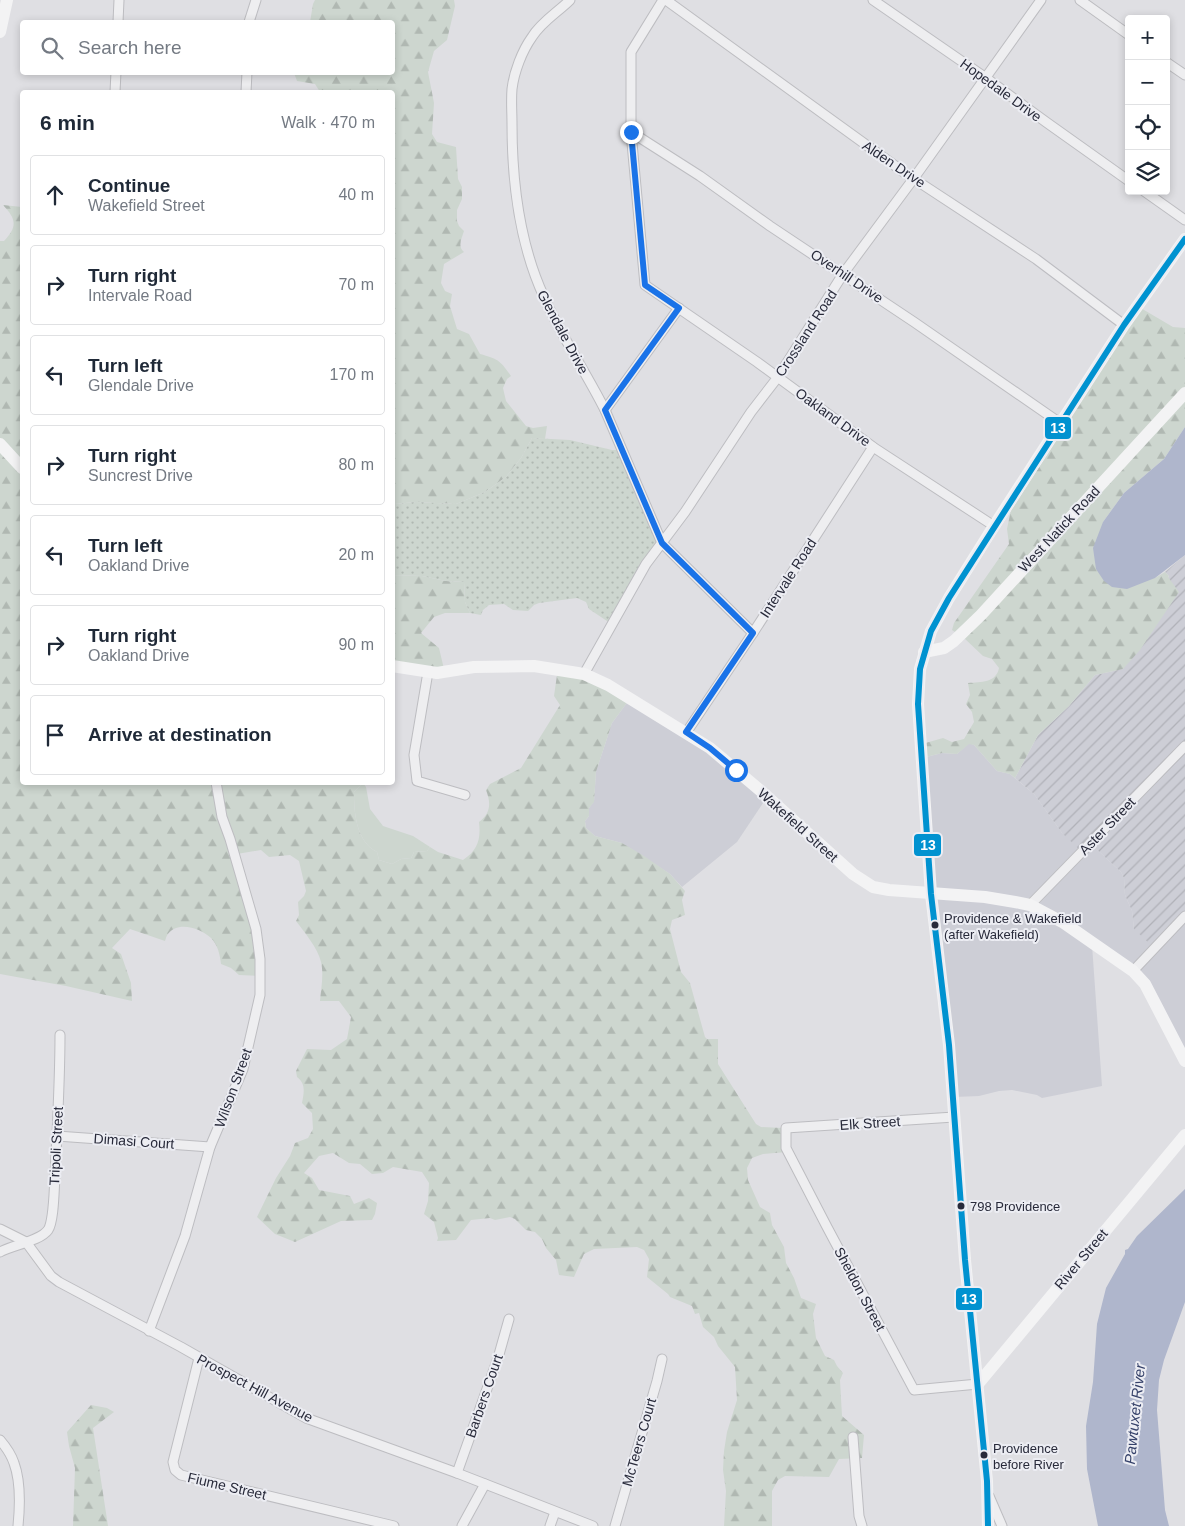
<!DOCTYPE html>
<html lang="en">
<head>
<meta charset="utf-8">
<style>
	body { margin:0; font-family:Helvetica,sans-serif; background:#f2f2f3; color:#1f2937 }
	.controls { position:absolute; right:15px; top:15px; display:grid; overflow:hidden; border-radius:5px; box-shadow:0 2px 8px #0003 }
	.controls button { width:45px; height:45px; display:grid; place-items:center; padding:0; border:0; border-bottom:1px solid #e0e1e3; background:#fff; color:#1f2937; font:25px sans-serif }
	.stop { position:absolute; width:15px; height:15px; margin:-11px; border:4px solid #1a73e8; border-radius:50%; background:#fff }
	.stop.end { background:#1a73e8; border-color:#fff; box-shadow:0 1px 5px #0008 }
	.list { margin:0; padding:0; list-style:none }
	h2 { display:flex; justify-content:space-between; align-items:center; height:65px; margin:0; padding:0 20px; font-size:21px }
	h2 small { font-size:16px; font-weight:400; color:#747a83 }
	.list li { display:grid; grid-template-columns:32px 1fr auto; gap:15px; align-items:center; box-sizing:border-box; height:80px; margin:0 10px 10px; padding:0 10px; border:1px solid #e0e1e3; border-radius:5px }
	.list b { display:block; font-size:19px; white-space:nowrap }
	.list p { margin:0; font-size:16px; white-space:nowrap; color:#747a83 }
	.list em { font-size:16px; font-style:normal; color:#747a83 }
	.icon { flex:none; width:28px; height:28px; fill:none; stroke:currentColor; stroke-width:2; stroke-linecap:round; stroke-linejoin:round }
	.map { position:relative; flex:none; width:1185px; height:1526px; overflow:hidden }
	.search { position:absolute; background:#fff; box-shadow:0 2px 8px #0003; left:20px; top:20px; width:375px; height:55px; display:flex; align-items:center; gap:12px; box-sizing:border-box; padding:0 18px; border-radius:5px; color:#747a83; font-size:19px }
	.panel { position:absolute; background:#fff; box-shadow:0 2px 8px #0003; left:20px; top:90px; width:375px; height:695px; border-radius:5px }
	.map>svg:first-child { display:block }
</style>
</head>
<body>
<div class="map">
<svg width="1185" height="1526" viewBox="0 0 1185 1526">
	<defs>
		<pattern id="industrial-furrows" width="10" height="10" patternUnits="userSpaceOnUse" patternTransform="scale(1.25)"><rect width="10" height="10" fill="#cdced6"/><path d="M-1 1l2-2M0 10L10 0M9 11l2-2" fill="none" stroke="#b0b1b8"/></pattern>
		<pattern id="forest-firs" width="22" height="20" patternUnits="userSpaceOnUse" patternTransform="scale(1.25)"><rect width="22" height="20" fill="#cdd6cf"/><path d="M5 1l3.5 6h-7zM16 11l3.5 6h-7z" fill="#b0b8b2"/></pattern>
		<pattern id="park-dots" width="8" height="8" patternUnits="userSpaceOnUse" patternTransform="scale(1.25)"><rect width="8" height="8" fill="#cdd6cf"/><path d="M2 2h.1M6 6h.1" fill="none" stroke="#b0b8b2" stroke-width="1.8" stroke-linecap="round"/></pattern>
	</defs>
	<rect width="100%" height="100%" fill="#dfdfe3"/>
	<g fill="#cdced6">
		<path d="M629,700L686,730L767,797L737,842L682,887L670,874L622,843L595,836L586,828L585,821L589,816V808L594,801L596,772L612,723Z"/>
		<path d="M969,743L974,745L997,771L1010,774L1034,794L1062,833L1092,845L1121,872L1124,878L1125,895L1132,911L1134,929L1185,917V1066L1136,978L1092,945L1102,1086L1042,1098L1037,1095L1012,1090L999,1091L979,1096L954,1097L922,758L942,753L957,754Z"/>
	</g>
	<path fill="url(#industrial-furrows)" d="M1185,555V917L1154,948L1134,929L1132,911L1125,895L1124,878L1121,872L1092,845L1082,852L1062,833L1034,794L1015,778L1038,735L1069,706L1095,675L1123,669L1169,576L1165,572Z"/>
	<path fill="#cdd6cf" d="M363,783L366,787L370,809L383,826L413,836L430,847L427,851L414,852L411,858L401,859L392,864L379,860L377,852C356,841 354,813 354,792Z"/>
	<g fill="url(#forest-firs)">
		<path d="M315,0H454L455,6L447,40L434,51L428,72L434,103L432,134L437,142L456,147L458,179L462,187V199L457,210V221L459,226L464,231C462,238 457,246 464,252L444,264L441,283L445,291L452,294L450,306L457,329L469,334L480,354C498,359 500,360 511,376L507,379L503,388L506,401L526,426L533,428L547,426L545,439L532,438L521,458L506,477L485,492L456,504L416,502L395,504L393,502L392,92H320L315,84L297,81L294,73L392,72V22H310L313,4Z"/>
		<path d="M3,205L22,207V782L363,783L354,792C354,813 356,841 377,852L379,860L392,864L401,859L411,858L414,852L427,851L430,847L438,852L463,860C478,850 481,839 479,822C491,813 491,803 486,790L490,784L521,768L560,705L554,696L558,668L629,700L612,723L596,772L594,802L589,808V816L585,821L586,828L595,836L622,843L644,856L670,874L685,891L682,900L685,915L672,920L670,929L681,972L690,983L705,1037L707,1039H718V1064L756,1124L761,1127L783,1128L787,1152L763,1154L752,1158L747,1168L748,1180L760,1207L770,1213L772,1225L784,1247L786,1263L794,1278L801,1298L816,1304L813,1314L816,1338L825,1356L834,1360L837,1366L843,1373L840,1380L842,1416L864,1435L862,1458L839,1459L829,1477L785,1476L778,1480L772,1491V1526H724L726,1491L723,1470L724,1451L727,1432L737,1400L735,1367L718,1346L714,1337L703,1327L699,1313L695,1314L692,1306L670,1297L668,1294L647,1277L649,1259L644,1250L637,1247L594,1249L584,1254L574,1277L559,1275L556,1260L546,1248L542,1239L535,1232L526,1230L515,1219L510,1217L495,1220L490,1218L471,1220L456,1240L437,1241L438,1238L434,1222L424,1214L428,1201L429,1183L422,1172L393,1167L383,1173L372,1174L360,1164L349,1163L333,1153L319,1156L304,1173L312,1178L319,1190L350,1196L354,1204L369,1198L377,1203L375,1214L372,1220L341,1221L295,1242L275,1234L257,1217L276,1178L290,1156L295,1143L308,1138L313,1129L312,1113L302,1103C304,1092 306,1084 297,1077L296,1071L307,1049L331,1050L347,1039L351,1017L339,1001H320C321,989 324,974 321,962C318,948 304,932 296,921L299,915L298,902L304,896L306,891L299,861L290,855L269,857L261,850L237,854L254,918L261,976L239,975L231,968L221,964C220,955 218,945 211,938C202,929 178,920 168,934C166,936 166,939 165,941L130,929L112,948L121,954L131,983L132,1001L66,986L0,974V241H4C18,226 16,219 3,205Z"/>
		<path d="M1139,307L1173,327L1185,328V427L1164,459L1124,493L1103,522L1155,578L1165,572L1169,576L1168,577L1179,592L1140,650L1123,669L1095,675L1069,706L1038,735L1015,778L1010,774L997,771L974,745L969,744L957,754L942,753L922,758V744L943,738L952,742L964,739L974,722L972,712L966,704L970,695L968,683C981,682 996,683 999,668L992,659L983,656L964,638L952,630L954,623L1009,544L1007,529L1014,495Z"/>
		<path d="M392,575L422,576L446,581L464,582L465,602L470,613H445L434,617L421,633L439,648L444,669L393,664Z"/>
		<path d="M91,1405L107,1408L114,1412L93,1428L108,1526H73L75,1468L69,1446L67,1432Z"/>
	</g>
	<path fill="url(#park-dots)" d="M532,438L570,440L612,450H622L663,542L610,623L589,609L586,602L577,598L539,603L534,605L528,611L513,610L504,604L489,605L483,610L481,615L470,613L465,602L464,582L446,581L422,576L393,575L392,502L396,504L416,502L456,504L485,492L506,477L521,458Z"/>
	<g fill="#afb6cc">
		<path d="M1185,427V555L1155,578L1127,589L1112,587L1104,581L1096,569L1093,548L1103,522L1124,493L1164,459Z"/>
		<path d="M1185,1189V1302L1164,1360L1159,1380L1157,1410L1165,1510L1169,1526H1098L1087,1469L1086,1426L1093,1382L1097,1324L1106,1288L1125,1254V1250L1128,1249L1137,1236Z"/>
	</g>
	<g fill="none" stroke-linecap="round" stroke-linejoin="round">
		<defs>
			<g id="street">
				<path d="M570,0C558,12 541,22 532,37C522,51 514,72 512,89C511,101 512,112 512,124C512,182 519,243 544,297C561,336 586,372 605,410L662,543L753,633"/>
				<path d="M663,0L631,52V132L645,285L757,362L873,447L994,526"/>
				<path d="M666,0L905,173L1036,259L1124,325"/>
				<path d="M873,0L986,78L1046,122L1129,181"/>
				<path d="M1080,0L1129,35"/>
				<path d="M118,22L119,0"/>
				<path d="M249,22L256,0"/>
				<path d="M1166,62L1185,75"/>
				<path d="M115,92L116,72"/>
				<path d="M246,92L247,72"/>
				<path d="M631,132L700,176L770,226L914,322L1060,423"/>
				<path d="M1144,191L1185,220"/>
				<path d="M605,410L679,308"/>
				<path d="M428,672L414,755L417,781L465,795"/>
				<path d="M584,674L646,564L685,512L751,412L778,377L843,274L914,178L1041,0"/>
				<path d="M686,733L753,633L873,447"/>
				<path d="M1030,905L1185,746"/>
				<path d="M1133,971L1185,916"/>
				<path d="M954,1117L786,1128V1148L827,1227L914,1390L978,1384"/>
				<path d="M57,1136L210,1147"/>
				<path d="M0,1229L26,1242L51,1276L59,1282L181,1347L306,1418L457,1473L593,1526"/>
				<path d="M0,1252C13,1245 40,1241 48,1230C54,1221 54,1189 55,1177C57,1130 60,1083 60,1035"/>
				<path d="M149,1331L185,1236L210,1147L243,1069L260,995V959L256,929L230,839L222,817L216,782"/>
				<path d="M199,1358L173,1462L175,1470L181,1475L394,1526"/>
				<path d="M853,1437L859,1516L862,1526"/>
				<path d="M0,1440C6,1447 11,1454 14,1463C21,1482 20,1506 18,1526"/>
				<path d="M457,1473L498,1358L509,1319"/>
				<path d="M989,1496L1002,1526"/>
				<path d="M462,1526L485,1484"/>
				<path d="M550,1526L555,1512"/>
				<path d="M615,1526L657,1381L662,1359"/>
			</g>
		</defs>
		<use href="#street" stroke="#bdbdc1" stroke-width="11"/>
		<use href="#street" stroke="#eeeef0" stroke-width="9"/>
		<g stroke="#f3f3f4" stroke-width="12">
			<path d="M0,32L7,0"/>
			<path d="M0,444L22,468"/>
			<path d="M924,652L944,648L954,641L981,615L1185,393"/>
			<path d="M392,666L437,673L474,667L534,666L584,674L608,685L710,748L762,792L853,874L873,887L889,890L985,897L1015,902L1030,905L1064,923L1133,971L1145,984L1185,1061"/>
			<path d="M978,1384L1185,1135"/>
			<path d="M988,1526L987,1481L965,1260L949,1045L931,894L918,704L920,669L931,631L949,598L994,526L1124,325L1185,239"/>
		</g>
		<defs>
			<path id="bus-1" d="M988,1526L987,1481L965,1260L949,1045L931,894L918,704L920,669L931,631L949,598L1124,325L1185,239"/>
		</defs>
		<use href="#bus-1" stroke="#ecedf3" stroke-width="10"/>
		<use href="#bus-1" stroke="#0092d0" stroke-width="6"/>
	</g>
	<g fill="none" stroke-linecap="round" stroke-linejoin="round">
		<path stroke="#1a73e8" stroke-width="6" d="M631,132L645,285L679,308L605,410L662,543L753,633L686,732L710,748L736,770"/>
	</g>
	<g fill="#282a3a" stroke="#ecedf3" stroke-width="2">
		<circle cx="935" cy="925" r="4.5"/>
		<circle cx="961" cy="1206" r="4.5"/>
		<circle cx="984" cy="1455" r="4.5"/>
	</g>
	<g text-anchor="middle" stroke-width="4" stroke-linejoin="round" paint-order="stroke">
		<g font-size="13" fill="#282a3a" stroke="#ecedf3" text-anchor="start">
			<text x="944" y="923">Providence &amp; Wakefield<tspan x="944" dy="16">(after Wakefield)</tspan></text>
			<text x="970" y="1211">798 Providence</text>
			<text x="993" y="1453">Providence<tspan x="993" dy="16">before River</tspan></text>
		</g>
		<g font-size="14" fill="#282a3a" stroke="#ecedf3">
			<text transform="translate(1001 90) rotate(36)" y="5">Hopedale Drive</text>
			<text transform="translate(894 164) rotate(34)" y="5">Alden Drive</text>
			<text transform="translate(847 276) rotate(34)" y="5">Overhill Drive</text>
			<text transform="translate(563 332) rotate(62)" y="5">Glendale Drive</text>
			<text transform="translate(806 333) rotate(-57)" y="5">Crossland Road</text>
			<text transform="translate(833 417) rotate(36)" y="5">Oakland Drive</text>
			<text transform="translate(1059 529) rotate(-47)" y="5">West Natick Road</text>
			<text transform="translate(788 578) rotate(-57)" y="5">Intervale Road</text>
			<text transform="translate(798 825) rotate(42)" y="5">Wakefield Street</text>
			<text transform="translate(1107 826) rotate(-46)" y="5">Aster Street</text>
			<text transform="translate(233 1088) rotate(-70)" y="5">Wilson Street</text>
			<text transform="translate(870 1123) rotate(-4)" y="5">Elk Street</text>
			<text transform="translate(134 1141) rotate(4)" y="5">Dimasi Court</text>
			<text transform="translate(56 1146) rotate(-87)" y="5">Tripoli Street</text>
			<text transform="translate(1081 1259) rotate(-50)" y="5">River Street</text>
			<text transform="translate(860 1289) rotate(62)" y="5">Sheldon Street</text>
			<text transform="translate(255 1388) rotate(28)" y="5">Prospect Hill Avenue</text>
			<text transform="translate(484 1396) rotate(-71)" y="5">Barbers Court</text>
			<text transform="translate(639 1442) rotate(-74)" y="5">McTeers Court</text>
			<text transform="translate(227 1486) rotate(13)" y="5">Fiume Street</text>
		</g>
		<g font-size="15" font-style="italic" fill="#36426a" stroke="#ecedf3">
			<text transform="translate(1135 1414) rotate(-84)" y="5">Pawtuxet River</text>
		</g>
	</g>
	<g stroke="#ecedf3" stroke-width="2">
		<rect x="1044" y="416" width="28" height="24" rx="5" fill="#0092d0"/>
		<rect x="913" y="833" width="29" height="24" rx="5" fill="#0092d0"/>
		<rect x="955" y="1287" width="28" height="24" rx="5" fill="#0092d0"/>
	</g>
	<g font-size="14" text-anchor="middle" font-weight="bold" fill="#fff">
		<text x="1058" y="433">13</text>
		<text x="928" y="850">13</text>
		<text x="969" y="1304">13</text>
	</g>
</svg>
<div class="controls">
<button>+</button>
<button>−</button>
<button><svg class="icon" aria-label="locate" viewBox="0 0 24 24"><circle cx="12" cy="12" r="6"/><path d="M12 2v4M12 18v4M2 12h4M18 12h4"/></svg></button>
<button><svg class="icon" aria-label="layers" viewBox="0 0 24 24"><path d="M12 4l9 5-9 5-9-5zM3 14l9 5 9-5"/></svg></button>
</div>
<div class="stop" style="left:736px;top:770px"></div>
<div class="stop end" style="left:631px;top:132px"></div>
<div class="search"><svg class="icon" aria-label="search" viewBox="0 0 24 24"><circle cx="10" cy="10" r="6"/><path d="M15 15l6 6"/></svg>Search here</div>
<section class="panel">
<h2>6 min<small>Walk · 470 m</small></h2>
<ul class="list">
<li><svg class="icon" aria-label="ahead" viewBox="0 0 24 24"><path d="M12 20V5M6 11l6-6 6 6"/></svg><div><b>Continue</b><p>Wakefield Street</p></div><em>40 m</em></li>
<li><svg class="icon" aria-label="right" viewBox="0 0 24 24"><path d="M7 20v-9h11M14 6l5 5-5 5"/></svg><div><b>Turn right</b><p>Intervale Road</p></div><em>70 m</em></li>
<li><svg class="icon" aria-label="left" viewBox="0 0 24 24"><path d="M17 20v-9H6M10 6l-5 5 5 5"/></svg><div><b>Turn left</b><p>Glendale Drive</p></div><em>170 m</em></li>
<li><svg class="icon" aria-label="right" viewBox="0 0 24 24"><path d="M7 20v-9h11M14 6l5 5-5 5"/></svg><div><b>Turn right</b><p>Suncrest Drive</p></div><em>80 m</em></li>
<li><svg class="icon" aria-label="left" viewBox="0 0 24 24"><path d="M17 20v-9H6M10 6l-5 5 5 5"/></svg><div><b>Turn left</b><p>Oakland Drive</p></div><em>20 m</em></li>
<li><svg class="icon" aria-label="right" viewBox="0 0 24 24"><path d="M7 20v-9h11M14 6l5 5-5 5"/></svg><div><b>Turn right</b><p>Oakland Drive</p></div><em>90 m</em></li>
<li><svg class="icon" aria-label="arrive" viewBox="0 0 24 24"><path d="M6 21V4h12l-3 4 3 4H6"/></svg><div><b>Arrive at destination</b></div></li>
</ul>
</section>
</div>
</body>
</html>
